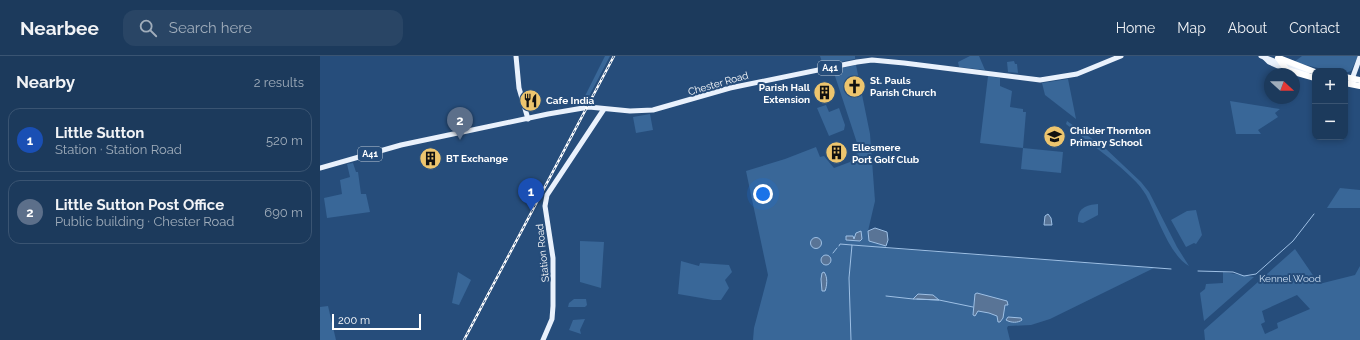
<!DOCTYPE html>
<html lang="en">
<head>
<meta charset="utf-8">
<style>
	body { margin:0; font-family:Raleway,sans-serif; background:#294565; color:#f1f3f6 }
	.controls { position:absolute; right:12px; top:12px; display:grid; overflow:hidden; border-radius:8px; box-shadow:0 2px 6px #0003 }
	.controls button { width:36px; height:36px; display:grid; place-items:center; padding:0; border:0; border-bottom:1px solid #3a5472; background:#1c3a5c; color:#f1f3f6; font:20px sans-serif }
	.compass { position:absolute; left:944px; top:12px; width:36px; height:36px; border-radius:50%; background:#1c3a5c; box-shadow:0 2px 6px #0003; rotate:111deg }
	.scale { position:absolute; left:12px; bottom:10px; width:89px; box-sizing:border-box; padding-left:4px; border:2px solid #fff; border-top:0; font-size:11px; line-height:14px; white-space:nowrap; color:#fff; -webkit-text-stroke:3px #264d7b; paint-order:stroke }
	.you { position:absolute; left:443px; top:138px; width:14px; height:14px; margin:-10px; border:3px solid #fff; border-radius:50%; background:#1a73e8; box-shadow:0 0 0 6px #1a73e833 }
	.badge { display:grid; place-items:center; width:26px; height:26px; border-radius:50%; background:#e69b98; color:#fff; font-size:13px; font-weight:700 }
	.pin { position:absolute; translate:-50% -33px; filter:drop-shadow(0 1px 2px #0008) }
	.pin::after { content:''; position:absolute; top:21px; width:14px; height:12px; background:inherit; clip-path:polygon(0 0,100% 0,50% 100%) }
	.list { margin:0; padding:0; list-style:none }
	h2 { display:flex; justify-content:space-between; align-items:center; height:52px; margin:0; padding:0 16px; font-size:17px }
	h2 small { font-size:13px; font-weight:400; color:#a0adbb }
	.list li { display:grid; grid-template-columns:26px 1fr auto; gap:12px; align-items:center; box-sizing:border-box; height:64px; margin:0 8px 8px; padding:0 8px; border:1px solid #3a5472; border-radius:12px }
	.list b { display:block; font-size:15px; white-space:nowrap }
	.list p { margin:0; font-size:13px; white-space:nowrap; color:#a0adbb }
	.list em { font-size:13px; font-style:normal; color:#a0adbb }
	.icon { flex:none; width:22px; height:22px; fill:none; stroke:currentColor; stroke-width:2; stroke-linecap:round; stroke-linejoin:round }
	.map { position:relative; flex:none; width:1040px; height:284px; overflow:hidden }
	header { display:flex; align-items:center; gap:24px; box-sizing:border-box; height:56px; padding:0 20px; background:#1c3a5c; border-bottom:1px solid #3a5472 }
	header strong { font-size:19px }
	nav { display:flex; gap:22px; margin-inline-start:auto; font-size:14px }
	.search { width:280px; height:36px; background:#294565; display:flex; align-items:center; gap:10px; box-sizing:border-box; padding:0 14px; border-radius:12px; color:#a0adbb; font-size:15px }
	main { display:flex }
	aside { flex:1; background:#1c3a5c }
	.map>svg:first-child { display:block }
</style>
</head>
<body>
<header>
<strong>Nearbee</strong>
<div class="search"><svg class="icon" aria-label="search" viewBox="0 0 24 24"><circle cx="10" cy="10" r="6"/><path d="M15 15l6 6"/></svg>Search here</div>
<nav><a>Home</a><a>Map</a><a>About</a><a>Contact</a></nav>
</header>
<main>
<aside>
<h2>Nearby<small>2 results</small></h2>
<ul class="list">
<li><span class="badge" style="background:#1a4fb4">1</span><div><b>Little Sutton</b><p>Station · Station Road</p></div><em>520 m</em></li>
<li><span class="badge" style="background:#5c6f8a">2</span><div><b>Little Sutton Post Office</b><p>Public building · Chester Road</p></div><em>690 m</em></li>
</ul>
</aside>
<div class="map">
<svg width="1040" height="284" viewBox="0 0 1040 284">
	<rect width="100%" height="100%" fill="#264d7b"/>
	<g fill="#396798" fill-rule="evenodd">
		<path d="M285,0H290L265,48H261Z"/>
		<path d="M500,0H535V3L503,9Z"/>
		<path d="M650,0H659L665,14L639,11L638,6Z"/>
		<path d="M982,0H1038L1031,15L1025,17V15H1010L974,6Z"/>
		<path d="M694,5L695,8H697L698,17L688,16L687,6Z"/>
		<path d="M536,9L550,78L555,145L548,175L555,172L567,176L568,184L565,192L834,212L730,263L711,269L688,270L687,272L690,284H433L434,272L448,219L426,115L465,103L496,91L500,101L504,100L514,112L530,106L534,99L538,97V90L513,14Z"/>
		<path d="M668,20L680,22V30L692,35L690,51L703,53V56H706L703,92L743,96L741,117L701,113L703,92L660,87Z"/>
		<path d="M748,23L756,63L725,39L722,27Z"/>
		<path d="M910,45L960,53L955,57L958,61L938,74L941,78H916Z"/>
		<path d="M506,49L509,56L519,52L525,69L524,74L509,80L497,52Z"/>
		<path d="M330,58L333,74L316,77L313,61Z"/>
		<path d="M747,65L785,92L821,126L829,136L857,191L869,210C849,199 837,159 826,139C815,118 766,85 746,68Z"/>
		<path d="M33,107L36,116H38L41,138H46L50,156L7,162L4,142L22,138L20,124L30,121L27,108Z"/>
		<path d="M1020,132L1040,134V152H1007Z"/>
		<path d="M778,148V159L763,167L758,166C757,152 766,149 778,148Z"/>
		<path d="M876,154L882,179L876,188L874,187L866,191L851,164L867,155Z"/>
		<path d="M260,185L284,186L281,232L260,226Z"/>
		<path d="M975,193L999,228L1035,219L1040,210V284H885L884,274ZM977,239L990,253L957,267L958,272L945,278L941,268L945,266L942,255Z"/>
		<path d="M361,205L379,210L380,207L409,209L412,216L405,224L409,232L401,244H393L358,238Z"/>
		<path d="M138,216L151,224L139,249L132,247Z"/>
		<path d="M903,216L934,221L884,265L880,237L885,233L886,228L903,227Z"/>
		<path d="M254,243H266L267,249L265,251H248L249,247Z"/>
		<path d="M8,250L16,284H0V251Z"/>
		<path d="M265,263L260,274L261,278L249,274L253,264Z"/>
	</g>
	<g fill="#597496" stroke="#9ec0e5">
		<path d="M728,158L731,162L732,169H724L725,160Z"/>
		<path d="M555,172L567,176L568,184L566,190L549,185L548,175Z"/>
		<path d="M541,175L542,183L540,185L526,184V180H533L534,183L536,177Z"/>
		<circle cx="496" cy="187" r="5.5"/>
		<circle cx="506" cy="204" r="5"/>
		<path d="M504,216C508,221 507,230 505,235H502L501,223L502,217Z"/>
		<path d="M657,237L687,245L688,249H685L683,262L680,266H678L677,260L669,257L658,255L655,260L653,259L655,238Z"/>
		<path d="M598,238L613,239L619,244L593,243Z"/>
		<path d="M688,261L701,262L702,264C698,267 691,267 686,264Z"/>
	</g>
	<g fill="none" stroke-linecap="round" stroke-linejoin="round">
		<g stroke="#9ec0e5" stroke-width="1">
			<path d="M532,189L851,213"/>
			<path d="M519,190L520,188L532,189L529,222L531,284"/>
			<path d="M513,197L517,192"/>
			<path d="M878,215L913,216L924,220L936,218L973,185L994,158"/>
			<path d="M566,240L593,243"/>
			<path d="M597,243L619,244L653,251"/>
		</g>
		<g stroke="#e9f1fc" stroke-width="5">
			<path d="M196,0L199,32L208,63"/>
			<path d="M941,0L972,12L989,15"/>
			<path d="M945,2L949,6L967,14"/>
			<path d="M1031,26L1040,1"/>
			<path d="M0,112L81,89L228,58L269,51L310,55L333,54L410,32L537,6L552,4L584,7L720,24L757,18L801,0"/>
			<path d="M223,284L232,263L233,250V202L225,150L227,139L284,53"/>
		</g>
		<g stroke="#fff" stroke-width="6">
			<path d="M958,2L967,14L995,22"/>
			<path d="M959,2L995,16"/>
			<path d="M1025,21L1040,24"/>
			<path d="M1025,27L1040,30"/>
		</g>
		<defs>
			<path id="rail" d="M144,284L294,0"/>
		</defs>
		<use href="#rail" stroke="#fff" stroke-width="2.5"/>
		<use href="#rail" stroke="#264d7b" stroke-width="1" stroke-dasharray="3" stroke-linecap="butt"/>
	</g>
	<defs>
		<symbol id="church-disc" viewBox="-11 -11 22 22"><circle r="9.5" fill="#edc56e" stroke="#264d7b"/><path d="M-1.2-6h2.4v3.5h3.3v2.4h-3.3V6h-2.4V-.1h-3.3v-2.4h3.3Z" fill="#111"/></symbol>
		<symbol id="building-disc" viewBox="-11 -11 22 22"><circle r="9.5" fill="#edc56e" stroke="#264d7b"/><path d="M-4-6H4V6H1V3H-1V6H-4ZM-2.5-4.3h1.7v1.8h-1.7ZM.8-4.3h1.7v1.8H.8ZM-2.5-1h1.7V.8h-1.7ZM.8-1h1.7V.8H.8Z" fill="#111"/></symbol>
		<symbol id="restaurant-disc" viewBox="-11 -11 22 22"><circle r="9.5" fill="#edc56e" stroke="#264d7b"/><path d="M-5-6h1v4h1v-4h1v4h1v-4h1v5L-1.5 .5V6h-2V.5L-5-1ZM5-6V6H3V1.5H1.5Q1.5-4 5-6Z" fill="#111"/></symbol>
		<symbol id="school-disc" viewBox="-11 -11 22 22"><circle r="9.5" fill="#edc56e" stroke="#264d7b"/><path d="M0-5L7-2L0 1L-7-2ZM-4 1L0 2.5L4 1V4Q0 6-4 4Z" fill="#111"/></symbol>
	</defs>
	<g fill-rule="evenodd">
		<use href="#church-disc" x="522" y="18" width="25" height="25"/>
		<use href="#building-disc" x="492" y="24" width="25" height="25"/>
		<use href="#restaurant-disc" x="198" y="32" width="25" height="25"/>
		<use href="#school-disc" x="722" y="68" width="25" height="25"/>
		<use href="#building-disc" x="504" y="84" width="25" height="25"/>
		<use href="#building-disc" x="98" y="90" width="25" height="25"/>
	</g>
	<g text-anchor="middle" stroke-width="4" stroke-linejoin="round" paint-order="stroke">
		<g fill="#264d7b" stroke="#becad7" stroke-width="1">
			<rect x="498" y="5" width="24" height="14" rx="3"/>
			<rect x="38" y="91" width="24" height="14" rx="3"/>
		</g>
		<g font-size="9" font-weight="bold" fill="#fff">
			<text x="510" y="15">A41</text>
			<text x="50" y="101">A41</text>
		</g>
		<g font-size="10" font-weight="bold" fill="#fff" stroke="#264d7b" text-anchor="start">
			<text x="550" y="28">St. Pauls<tspan x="550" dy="12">Parish Church</tspan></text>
			<text x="490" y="35" text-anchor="end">Parish Hall<tspan x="490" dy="12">Extension</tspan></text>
			<text x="226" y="48">Cafe India</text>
			<text x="750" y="78">Childer Thornton<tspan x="750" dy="12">Primary School</tspan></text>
			<text x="532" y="95">Ellesmere<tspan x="532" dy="12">Port Golf Club</tspan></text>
			<text x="126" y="106">BT Exchange</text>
		</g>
		<g font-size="10" fill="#fff" stroke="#264d7b">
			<text transform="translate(398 27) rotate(-16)" y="4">Chester Road</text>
			<text transform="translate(222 197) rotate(-96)" y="4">Station Road</text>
		</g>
		<g font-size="10" fill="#ccdff3" stroke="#264d7b">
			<text x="970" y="226">Kennel Wood</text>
		</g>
	</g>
</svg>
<div class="controls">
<button>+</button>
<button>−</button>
</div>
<svg class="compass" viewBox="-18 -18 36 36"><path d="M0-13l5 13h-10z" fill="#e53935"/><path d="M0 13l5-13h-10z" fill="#a0adbb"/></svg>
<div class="scale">200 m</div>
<div class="you"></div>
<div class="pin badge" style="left:211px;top:155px;background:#1a4fb4">1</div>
<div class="pin badge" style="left:140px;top:84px;background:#5c6f8a">2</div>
</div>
</main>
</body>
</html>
